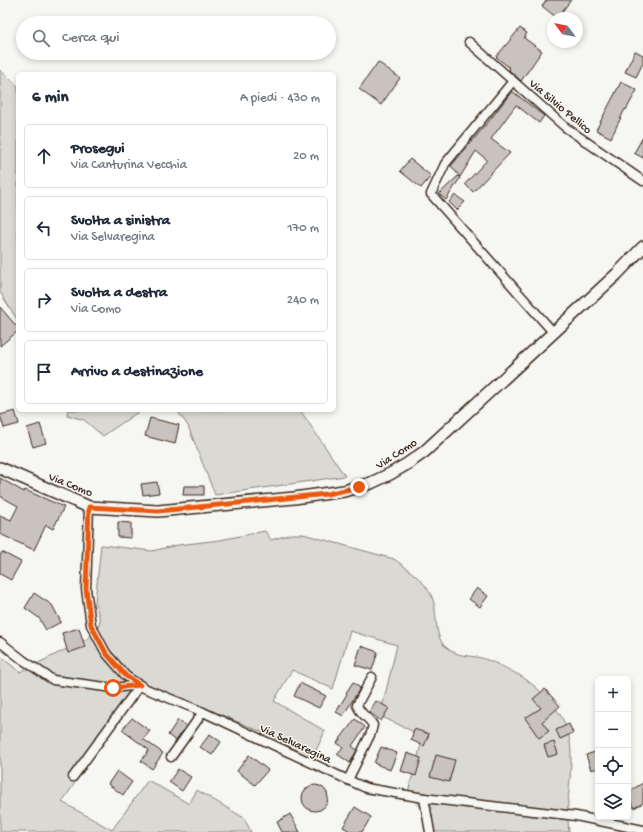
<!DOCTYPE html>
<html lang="it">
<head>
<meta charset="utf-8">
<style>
	body { margin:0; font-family:"Gochi Hand",sans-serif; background:#f6f6f7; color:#1f2937 }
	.controls { position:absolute; right:12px; bottom:12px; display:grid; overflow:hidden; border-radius:6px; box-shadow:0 2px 6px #0003 }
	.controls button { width:36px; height:36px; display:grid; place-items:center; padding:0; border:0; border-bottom:1px solid #e0e1e3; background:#fff; color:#1f2937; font:20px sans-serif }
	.compass { position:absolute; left:547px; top:12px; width:36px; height:36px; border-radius:50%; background:#fff; box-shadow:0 2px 6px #0003; rotate:302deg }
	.stop { position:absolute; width:12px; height:12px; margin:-9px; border:3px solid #ea580c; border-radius:50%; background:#fff }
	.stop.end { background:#ea580c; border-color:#fff; box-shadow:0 1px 4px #0008 }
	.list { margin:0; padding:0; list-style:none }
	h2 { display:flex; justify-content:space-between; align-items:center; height:52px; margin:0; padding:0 16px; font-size:17px }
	h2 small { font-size:13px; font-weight:400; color:#747a83 }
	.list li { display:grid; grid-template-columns:26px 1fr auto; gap:12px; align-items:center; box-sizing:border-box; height:64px; margin:0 8px 8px; padding:0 8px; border:1px solid #e0e1e3; border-radius:6px }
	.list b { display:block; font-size:15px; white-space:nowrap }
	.list p { margin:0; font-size:13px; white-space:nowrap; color:#747a83 }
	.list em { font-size:13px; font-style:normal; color:#747a83 }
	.icon { flex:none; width:22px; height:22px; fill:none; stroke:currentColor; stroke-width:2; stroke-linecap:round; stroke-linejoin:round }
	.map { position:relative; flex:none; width:643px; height:832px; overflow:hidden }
	.search { position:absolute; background:#fff; box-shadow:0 2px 6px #0003; left:16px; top:16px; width:320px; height:44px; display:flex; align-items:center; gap:10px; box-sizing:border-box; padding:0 14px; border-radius:22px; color:#747a83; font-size:15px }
	.panel { position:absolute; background:#fff; box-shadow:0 2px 6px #0003; left:16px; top:72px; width:320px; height:340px; border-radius:6px }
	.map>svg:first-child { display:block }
</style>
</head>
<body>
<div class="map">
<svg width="643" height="832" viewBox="0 0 643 832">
	<rect width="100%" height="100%" fill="#f6f6f2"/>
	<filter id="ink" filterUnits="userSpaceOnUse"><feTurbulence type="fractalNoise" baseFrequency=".025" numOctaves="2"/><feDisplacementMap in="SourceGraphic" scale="8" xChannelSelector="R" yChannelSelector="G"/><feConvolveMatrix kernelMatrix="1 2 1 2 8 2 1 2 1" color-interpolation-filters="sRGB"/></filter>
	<g filter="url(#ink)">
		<g fill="#dad9d3" stroke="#8a8278">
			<path d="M0,70L18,86V321L0,292Z"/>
			<path d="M68,410H141L103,436L84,420L67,415Z"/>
			<path d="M177,410H300L345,476L215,495L188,426Z"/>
			<path d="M265,531L271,540L291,534H303L394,559C408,569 428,583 433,600C438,615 433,637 447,648C457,657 470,655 481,658C492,661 504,667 515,673C526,678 537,688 546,697C579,730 571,760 568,802C567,812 568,822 569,832H430L428,820L408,792L423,738L406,728L380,716L397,645L350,631L333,689L292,670L274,701L325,731L312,759L269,735L138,680L108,734L62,802L112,830L148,780L189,804L197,790L244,818L251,832H0V656L20,672L87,639L99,625L100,620L95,602L101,545L152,551L178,545L220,540Z"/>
		</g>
		<g fill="#c8c3be" stroke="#3b2a1e">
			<path d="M547,0H571L557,18L542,6Z"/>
			<path d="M520,28L527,33L524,38L542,51L521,81L509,70L510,68L496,57Z"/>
			<path d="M635,51L643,55V63L636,77L625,72Z"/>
			<path d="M378,62L400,78L381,105L359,89Z"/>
			<path d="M621,82L637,90L626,110L625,109L611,138L596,130Z"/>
			<path d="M512,91L544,116L539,123L516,105L491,139L510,153L473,192L465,184L487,160L476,151L460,177L451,166L489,121Z"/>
			<path d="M643,137V158L634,153Z"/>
			<path d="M410,159L431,176L421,188L400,171Z"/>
			<path d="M458,176L460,178L446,200L439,194Z"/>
			<path d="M455,195L465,202L457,210L449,202Z"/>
			<path d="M0,307L18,328V331L0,346Z"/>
			<path d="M15,411L19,424L4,428L0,415Z"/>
			<path d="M150,418L179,425L175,444L145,436Z"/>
			<path d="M40,424L46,443L33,447L27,428Z"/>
			<path d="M0,478L24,492L25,490L64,507L53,529L46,525L34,550L0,534V515L11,520L18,506L0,496Z"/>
			<path d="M157,482L159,493L143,495L141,484Z"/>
			<path d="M184,486H204V495H183Z"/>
			<path d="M118,522L131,523V538L118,537Z"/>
			<path d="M2,552L21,562L11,580L0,574V556Z"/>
			<path d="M477,588L488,596L480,607L469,599Z"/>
			<path d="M34,593L52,605L61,622L46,630L39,618L25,608Z"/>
			<path d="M79,628L85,647L68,653L62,633Z"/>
			<path d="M361,646L378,652L372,670L355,665Z"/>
			<path d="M353,682L360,688L343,716L336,712L347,694L346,693Z"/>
			<path d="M300,683L326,696L319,708L294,696Z"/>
			<path d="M545,689L560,706L542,722L549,731L539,738L525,718L541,708L533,699Z"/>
			<path d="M376,701L389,708L381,721L369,712Z"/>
			<path d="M132,718L150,731L143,739L163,753L152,769L141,761L149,750L122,730Z"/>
			<path d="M355,719L365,727L352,746L357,750L350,763L337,754L343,747L337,743Z"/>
			<path d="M178,720L186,726L176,741L168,735Z"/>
			<path d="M569,724L573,733L560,739L556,730Z"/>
			<path d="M414,729L429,734L424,746L411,740Z"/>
			<path d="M210,734L221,742L212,755L200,747Z"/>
			<path d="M554,742L558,754L548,757L544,745Z"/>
			<path d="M381,747L397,753L390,770L374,763Z"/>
			<path d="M598,751V768L591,770L586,755Z"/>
			<path d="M407,753L421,758L416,776L401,771Z"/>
			<path d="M249,755L268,770L255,785L237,771Z"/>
			<path d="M436,755L455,760L449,782L430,777Z"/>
			<path d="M178,769L191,777L182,791L169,782Z"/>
			<path d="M117,771L132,782L123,795L108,784Z"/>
			<path d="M643,783V803L634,808L628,797V792Z"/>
			<circle cx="315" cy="798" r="13"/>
			<path d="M355,807L371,817L362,832H352L343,827Z"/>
			<path d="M290,814L300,832H282L277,822Z"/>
		</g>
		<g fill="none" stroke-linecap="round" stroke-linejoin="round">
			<defs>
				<g id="minor">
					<path d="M469,42L565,127L643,181"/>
					<path d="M513,81L445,164L431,194L553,332"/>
					<path d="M89,507L86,589L91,625L106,653L126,676L144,688L203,712L348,780L366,788L424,798L576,816L643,830"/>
					<path d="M0,642L23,660L53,680L113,688L140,685"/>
					<path d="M171,757L203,712"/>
					<path d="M73,777L140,685"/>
					<path d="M348,780L371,733L373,725C368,717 360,714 357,705L372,677"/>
					<path d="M424,798L430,832"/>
				</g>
				<path id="secondary" d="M0,468L89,507L158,511L294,498L344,491L371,483L390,474L407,464L424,452L617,274L643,247"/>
			</defs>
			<use href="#minor" stroke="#3b2a1e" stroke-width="11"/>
			<use href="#secondary" stroke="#3b2a1e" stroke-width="14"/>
			<use href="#minor" stroke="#f6f6f2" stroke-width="8"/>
			<use href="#secondary" stroke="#f6f6f2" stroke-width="11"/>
		</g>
	</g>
	<g fill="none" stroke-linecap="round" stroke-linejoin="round" filter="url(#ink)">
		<path stroke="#ea580c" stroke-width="5" d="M113,688L140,685L126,676L106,653L91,625L86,589L89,507L158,511L327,494L359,487"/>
	</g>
	<g text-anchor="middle" stroke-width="3" stroke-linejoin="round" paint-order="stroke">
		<g font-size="12" fill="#3b2a1e" stroke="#f6f6f2">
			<text transform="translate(561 106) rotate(40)" y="4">Via Silvio Pellico</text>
			<text transform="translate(396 453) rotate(-33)" y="4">Via Como</text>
			<text transform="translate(71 484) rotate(22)" y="4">Via Como</text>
			<text transform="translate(296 743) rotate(25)" y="4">Via Selvaregina</text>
		</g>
	</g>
</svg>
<div class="controls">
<button>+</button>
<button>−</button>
<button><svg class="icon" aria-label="locate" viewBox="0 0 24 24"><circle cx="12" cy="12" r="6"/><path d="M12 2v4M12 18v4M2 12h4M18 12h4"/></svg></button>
<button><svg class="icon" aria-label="layers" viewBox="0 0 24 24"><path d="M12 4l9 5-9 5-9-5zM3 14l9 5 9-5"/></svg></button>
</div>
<svg class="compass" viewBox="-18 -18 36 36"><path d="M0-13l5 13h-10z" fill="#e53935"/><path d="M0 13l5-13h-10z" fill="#747a83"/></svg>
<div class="stop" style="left:113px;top:688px"></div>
<div class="stop end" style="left:359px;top:487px"></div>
<div class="search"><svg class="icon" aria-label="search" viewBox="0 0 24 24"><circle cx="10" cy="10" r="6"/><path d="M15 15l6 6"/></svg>Cerca qui</div>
<section class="panel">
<h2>6 min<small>A piedi · 430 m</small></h2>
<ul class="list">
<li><svg class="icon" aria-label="ahead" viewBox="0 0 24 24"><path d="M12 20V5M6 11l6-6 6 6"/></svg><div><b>Prosegui</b><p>Via Canturina Vecchia</p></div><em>20 m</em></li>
<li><svg class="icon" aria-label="left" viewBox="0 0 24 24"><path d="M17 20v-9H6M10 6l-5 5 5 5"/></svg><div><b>Svolta a sinistra</b><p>Via Selvaregina</p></div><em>170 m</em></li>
<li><svg class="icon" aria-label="right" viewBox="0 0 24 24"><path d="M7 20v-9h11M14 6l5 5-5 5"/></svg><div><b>Svolta a destra</b><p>Via Como</p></div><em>240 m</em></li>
<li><svg class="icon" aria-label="arrive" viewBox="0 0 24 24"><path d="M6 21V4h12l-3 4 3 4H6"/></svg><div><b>Arrivo a destinazione</b></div></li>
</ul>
</section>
</div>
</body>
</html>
